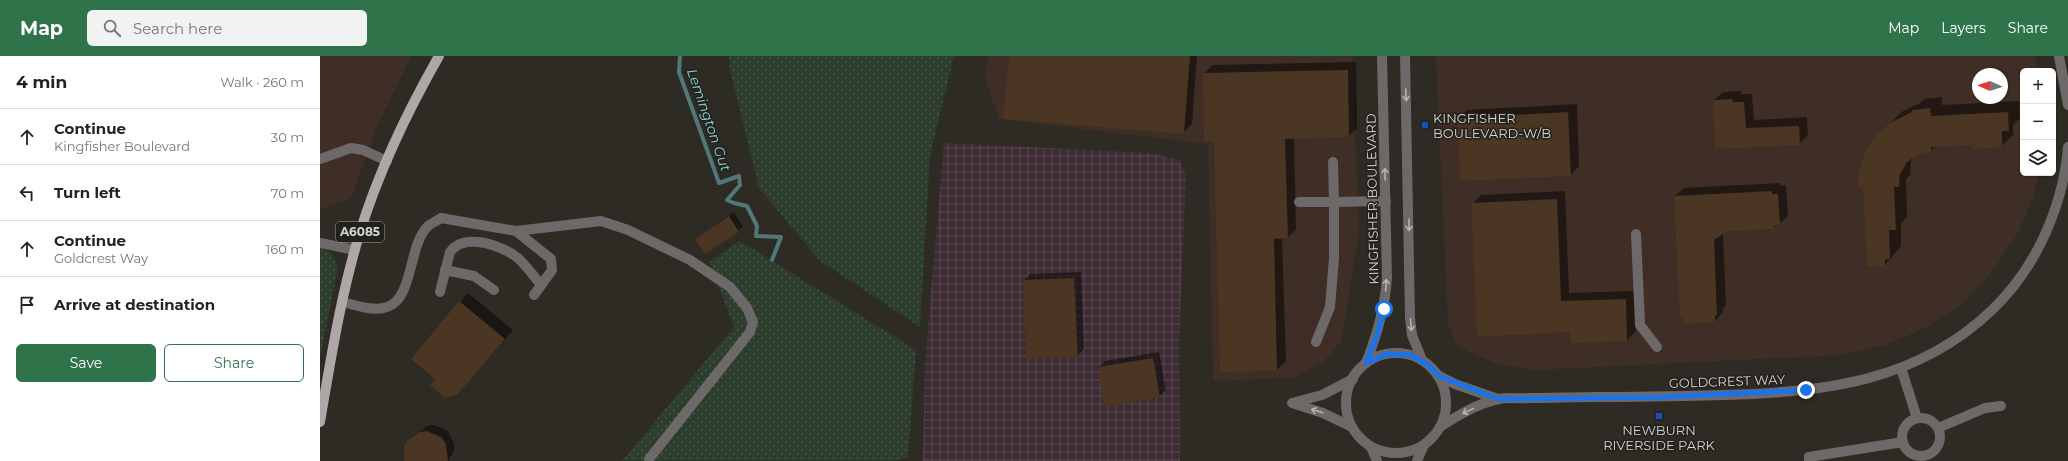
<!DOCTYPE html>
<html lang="en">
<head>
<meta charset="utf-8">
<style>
	body { margin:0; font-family:Montserrat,sans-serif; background:#f2f2f2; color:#222 }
	.controls { position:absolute; right:12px; top:12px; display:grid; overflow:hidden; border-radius:6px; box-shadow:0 1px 3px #0004 }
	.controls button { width:36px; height:36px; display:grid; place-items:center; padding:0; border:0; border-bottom:1px solid #e0e0e0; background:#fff; color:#222; font:20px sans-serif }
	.compass { position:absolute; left:1652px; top:12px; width:36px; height:36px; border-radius:50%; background:#fff; box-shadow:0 1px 3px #0004; rotate:273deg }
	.stop { position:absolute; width:12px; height:12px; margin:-9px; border:3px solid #1a73e8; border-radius:50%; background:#fff }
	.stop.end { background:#1a73e8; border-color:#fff; box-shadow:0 1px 4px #0008 }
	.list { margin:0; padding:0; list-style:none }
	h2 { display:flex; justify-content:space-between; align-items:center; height:52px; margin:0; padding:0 16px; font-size:17px }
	h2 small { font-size:13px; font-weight:400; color:#767676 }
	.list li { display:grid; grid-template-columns:26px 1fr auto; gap:12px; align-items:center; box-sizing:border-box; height:56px; padding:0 16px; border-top:1px solid #e0e0e0 }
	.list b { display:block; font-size:15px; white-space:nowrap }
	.list p { margin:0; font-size:13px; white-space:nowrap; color:#767676 }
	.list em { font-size:13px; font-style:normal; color:#767676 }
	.actions { display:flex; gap:8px; padding:12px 16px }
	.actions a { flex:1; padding:9px 0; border:1px solid #2f734b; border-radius:6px; text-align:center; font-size:14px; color:#2f734b }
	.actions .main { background:#2f734b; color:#fff }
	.icon { flex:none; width:22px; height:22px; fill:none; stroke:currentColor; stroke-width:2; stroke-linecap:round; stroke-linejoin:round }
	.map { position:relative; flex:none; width:1748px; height:405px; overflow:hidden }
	header { display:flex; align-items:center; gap:24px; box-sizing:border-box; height:56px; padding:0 20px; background:#2f734b; color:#fff }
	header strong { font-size:19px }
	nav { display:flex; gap:22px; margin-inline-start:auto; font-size:14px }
	.search { width:280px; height:36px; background:#f2f2f2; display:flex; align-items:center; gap:10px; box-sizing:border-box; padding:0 14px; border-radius:6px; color:#767676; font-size:15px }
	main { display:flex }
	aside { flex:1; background:#fff }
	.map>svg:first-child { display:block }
</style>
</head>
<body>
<header>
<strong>Map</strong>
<div class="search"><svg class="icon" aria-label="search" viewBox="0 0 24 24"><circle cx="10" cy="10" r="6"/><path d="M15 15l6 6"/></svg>Search here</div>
<nav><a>Map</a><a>Layers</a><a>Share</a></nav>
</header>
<main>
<aside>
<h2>4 min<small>Walk · 260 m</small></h2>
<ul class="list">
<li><svg class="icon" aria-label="ahead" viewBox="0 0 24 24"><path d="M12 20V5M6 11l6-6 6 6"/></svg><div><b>Continue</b><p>Kingfisher Boulevard</p></div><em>30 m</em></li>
<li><svg class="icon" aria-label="left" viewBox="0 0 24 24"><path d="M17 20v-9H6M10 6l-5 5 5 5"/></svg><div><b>Turn left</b></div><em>70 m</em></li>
<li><svg class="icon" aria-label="ahead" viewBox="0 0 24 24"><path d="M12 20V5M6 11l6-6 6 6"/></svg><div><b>Continue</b><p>Goldcrest Way</p></div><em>160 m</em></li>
<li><svg class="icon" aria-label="arrive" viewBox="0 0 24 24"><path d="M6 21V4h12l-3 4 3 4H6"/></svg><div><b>Arrive at destination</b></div></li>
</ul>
<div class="actions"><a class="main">Save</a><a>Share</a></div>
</aside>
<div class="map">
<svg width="1748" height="405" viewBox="0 0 1748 405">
	<defs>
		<pattern id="industrial-grid" width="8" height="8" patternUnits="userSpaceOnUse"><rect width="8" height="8" fill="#3e2c35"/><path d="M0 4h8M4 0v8" fill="none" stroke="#594a51"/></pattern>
		<pattern id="grass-dots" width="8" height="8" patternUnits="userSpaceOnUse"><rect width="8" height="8" fill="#2c3d2e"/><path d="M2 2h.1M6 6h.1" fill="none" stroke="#4a584b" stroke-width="1.8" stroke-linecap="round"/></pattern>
	</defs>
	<rect width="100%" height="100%" fill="#2d2b24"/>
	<g fill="#3f2e25" fill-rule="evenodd">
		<path d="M0,0H91L57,71L31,142L0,153Z"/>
		<path d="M669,0H1032L1039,176L1021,286L1004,305L973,322L893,325L888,88L679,63L664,20Z"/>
		<path d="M1116,0H1715L1718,15H1703V117H1719L1713,141L1699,175L1672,216L1641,249L1607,271L1565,289L1522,299L1215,314L1176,308L1137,290L1128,269ZM1658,18H1682V42H1658Z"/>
	</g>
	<path fill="url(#industrial-grid)" d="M624,87L829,97L859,104L866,119L859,284L860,405H603L605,308Z"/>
	<g fill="url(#grass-dots)">
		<path d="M409,0H634L610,99L600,271L500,205L439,132L410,14Z"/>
		<path d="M420,185L596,294L588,401L576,405H302L414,271L389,206Z"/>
		<path d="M0,193L12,197L18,212L0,302Z"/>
	</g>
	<g fill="#0007">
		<path d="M690,0H877L872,68L863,77Z"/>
		<path d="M1036,6L1037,72L1029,80L974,82L976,173L968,181H962L966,305L957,314L895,84L884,18L892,9Z"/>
		<path d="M1421,35V38H1432L1434,64L1487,61L1488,79L1479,88L1396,92L1394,44L1403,36Z"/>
		<path d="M1622,41V49L1699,45L1700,62L1693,69V79L1681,90L1653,88L1615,90L1611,95L1595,99L1591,105L1590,119L1586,123L1587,161L1581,168V190L1565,209L1555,81L1583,55L1600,47L1604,43Z"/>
		<path d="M1257,48L1259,110L1251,119L1139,62L1147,54Z"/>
		<path d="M1460,127V130L1466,129L1468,160L1459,168L1453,172L1408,174L1403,178L1406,250L1403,252V256L1395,265L1355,140L1364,132Z"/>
		<path d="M1245,135L1249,237L1314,235L1316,275L1307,284L1252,286L1251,275L1152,148L1161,139Z"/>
		<path d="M414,156L423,171L385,197L376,183Z"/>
		<path d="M761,216L764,293L757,300L704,225L710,218Z"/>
		<path d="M148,237L193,274L137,338L92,302Z"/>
		<path d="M839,296L846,334L839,340L779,311L785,305Z"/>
		<path d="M114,369L128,375L134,388V395L128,405H85L84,399L88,385L107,370Z"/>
	</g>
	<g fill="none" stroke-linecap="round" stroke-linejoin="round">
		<path stroke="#517879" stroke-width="4" d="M360,0L359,16L399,127L419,120L420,129L407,144L414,147L427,150L437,170L436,180L461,181L452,204"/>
	</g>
	<g fill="#4a3622">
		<path d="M689,0H870L864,78L683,63Z"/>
		<path d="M1028,14L1029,81L965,83L968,182L954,183L957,315L900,316L894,85H884L883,17Z"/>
		<path d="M1412,43L1413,46H1424L1426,72L1479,70L1480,89L1395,93L1393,44Z"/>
		<path d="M1610,52L1611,60L1688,56L1689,75H1682V91L1653,93V89L1611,91V96L1599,98L1587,106L1580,118L1579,131H1574L1576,174H1569L1570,203H1565V210H1547L1543,131H1538V120L1545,97L1554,81L1570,67L1592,56V54Z"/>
		<path d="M1248,56L1251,120L1140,125L1138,62Z"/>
		<path d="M1452,135V138H1458L1460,169L1454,170V173L1408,175L1394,184L1397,259H1395V266L1363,268V261H1360L1354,140Z"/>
		<path d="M1237,143L1241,245L1306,243L1307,285L1251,287L1250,276L1157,281L1151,147Z"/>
		<path d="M409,160L419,176L385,198L375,183Z"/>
		<path d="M754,222L758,301L706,303L703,224Z"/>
		<path d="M139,245L185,283L137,339L125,342L110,329L115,323L91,303Z"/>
		<path d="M833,302L840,341L784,351L778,311Z"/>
		<path d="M107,375L121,381L126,388L128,405H84V391L87,385L100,376Z"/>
	</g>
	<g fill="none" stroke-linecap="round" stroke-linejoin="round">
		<g stroke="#6d6969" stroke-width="10">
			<path d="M1085,0L1090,262L1092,279L1102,304"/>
			<path d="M1739,0L1748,49"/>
			<path d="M0,103L31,92L43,94L67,105"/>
			<path d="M979,146H1014L1013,106"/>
			<path d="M196,175L231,203L232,214L214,239"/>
			<path d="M1316,178L1320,269L1337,291"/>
			<path d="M0,187L35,194"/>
			<path d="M125,214L154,220L174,234"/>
			<path d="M120,236L130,196C144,176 183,189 199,203C207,211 214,220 221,229"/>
			<path d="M22,246C35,249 54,256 67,251C94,242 88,189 108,170C112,167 117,165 121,162L196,175L281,165L308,174L370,204L410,231L427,252L433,266L430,276L329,403"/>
			<path d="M996,286L1010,251L1014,202V146L1066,145"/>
			<circle cx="1076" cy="347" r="50"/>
			<path d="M1046,307C1057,279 1065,252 1067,222L1062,0"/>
			<path d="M1581,312L1597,362"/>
			<path d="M1119,320L1135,328L1178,343"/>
			<circle cx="1601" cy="381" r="19"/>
			<path d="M1032,371L1003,357L972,347L1002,339L1033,323"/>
			<path d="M1120,371C1137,360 1158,347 1179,343C1188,341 1199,343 1209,342C1232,342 1255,341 1278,341C1320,341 1363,340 1405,339C1504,336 1597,326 1672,254C1716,212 1743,151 1748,91"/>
			<path d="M1618,372L1665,352L1681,350"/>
			<path d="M1051,391L1057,405"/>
			<path d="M1097,405L1104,389"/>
			<path d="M1489,405V401L1583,386"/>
		</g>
		<path stroke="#afa6a7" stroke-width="10" d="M0,366C11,302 21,238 40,176C59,115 87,56 119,0"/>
	</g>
	<defs><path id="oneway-shaft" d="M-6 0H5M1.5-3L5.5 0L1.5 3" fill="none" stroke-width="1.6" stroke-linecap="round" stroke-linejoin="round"/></defs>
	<g stroke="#b6b4b1">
		<use href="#oneway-shaft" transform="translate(1086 39) rotate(88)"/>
		<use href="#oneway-shaft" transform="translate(1065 118) rotate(-91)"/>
		<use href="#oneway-shaft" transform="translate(1089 169) rotate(90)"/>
		<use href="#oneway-shaft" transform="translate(1066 229) rotate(-86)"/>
		<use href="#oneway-shaft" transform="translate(1091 269) rotate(85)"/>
		<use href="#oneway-shaft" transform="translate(997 355) rotate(-162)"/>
		<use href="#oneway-shaft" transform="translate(1148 355) rotate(155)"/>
	</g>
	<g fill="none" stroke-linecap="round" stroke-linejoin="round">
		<path stroke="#1a73e8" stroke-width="5" d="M1064,253L1057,279L1046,307L1067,298L1091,299L1108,309L1119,320L1178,343L1344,341L1486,334"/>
	</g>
	<g fill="#1a4fb4" stroke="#23211b" stroke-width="1.5">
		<rect x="1101" y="65" width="8" height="8" rx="2"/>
		<rect x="1335" y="356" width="8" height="8" rx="2"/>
	</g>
	<g text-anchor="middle" stroke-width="3" stroke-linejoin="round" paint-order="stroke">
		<rect fill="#23211b" stroke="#a09e9a" stroke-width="1" x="16" y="166" width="48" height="20" rx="3"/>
		<g font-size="12" font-weight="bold" fill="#d5d4d0">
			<text x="40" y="180">A6085</text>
		</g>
		<g font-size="13" fill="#d5d4d0" stroke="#23211b" text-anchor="start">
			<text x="1113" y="67">KINGFISHER<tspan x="1113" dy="15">BOULEVARD-W/B</tspan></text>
			<text x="1339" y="379" text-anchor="middle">NEWBURN<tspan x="1339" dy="15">RIVERSIDE PARK</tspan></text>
		</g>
		<g font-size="13" fill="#d5d4d0" stroke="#23211b">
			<text transform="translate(1052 143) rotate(-91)" y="5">KINGFISHER BOULEVARD</text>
			<text transform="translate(1407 325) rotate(-2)" y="5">GOLDCREST WAY</text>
		</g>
		<g font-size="14" font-style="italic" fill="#89d2d4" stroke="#23211b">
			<text transform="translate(389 64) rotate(71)" y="5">Lemington Gut</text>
		</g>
	</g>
</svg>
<div class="controls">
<button>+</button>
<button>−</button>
<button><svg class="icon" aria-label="layers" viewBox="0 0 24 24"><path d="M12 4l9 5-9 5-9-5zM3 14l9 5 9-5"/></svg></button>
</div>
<svg class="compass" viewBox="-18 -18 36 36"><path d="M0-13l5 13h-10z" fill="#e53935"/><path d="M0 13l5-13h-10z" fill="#767676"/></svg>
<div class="stop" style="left:1064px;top:253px"></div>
<div class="stop end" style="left:1486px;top:334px"></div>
</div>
</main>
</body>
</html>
